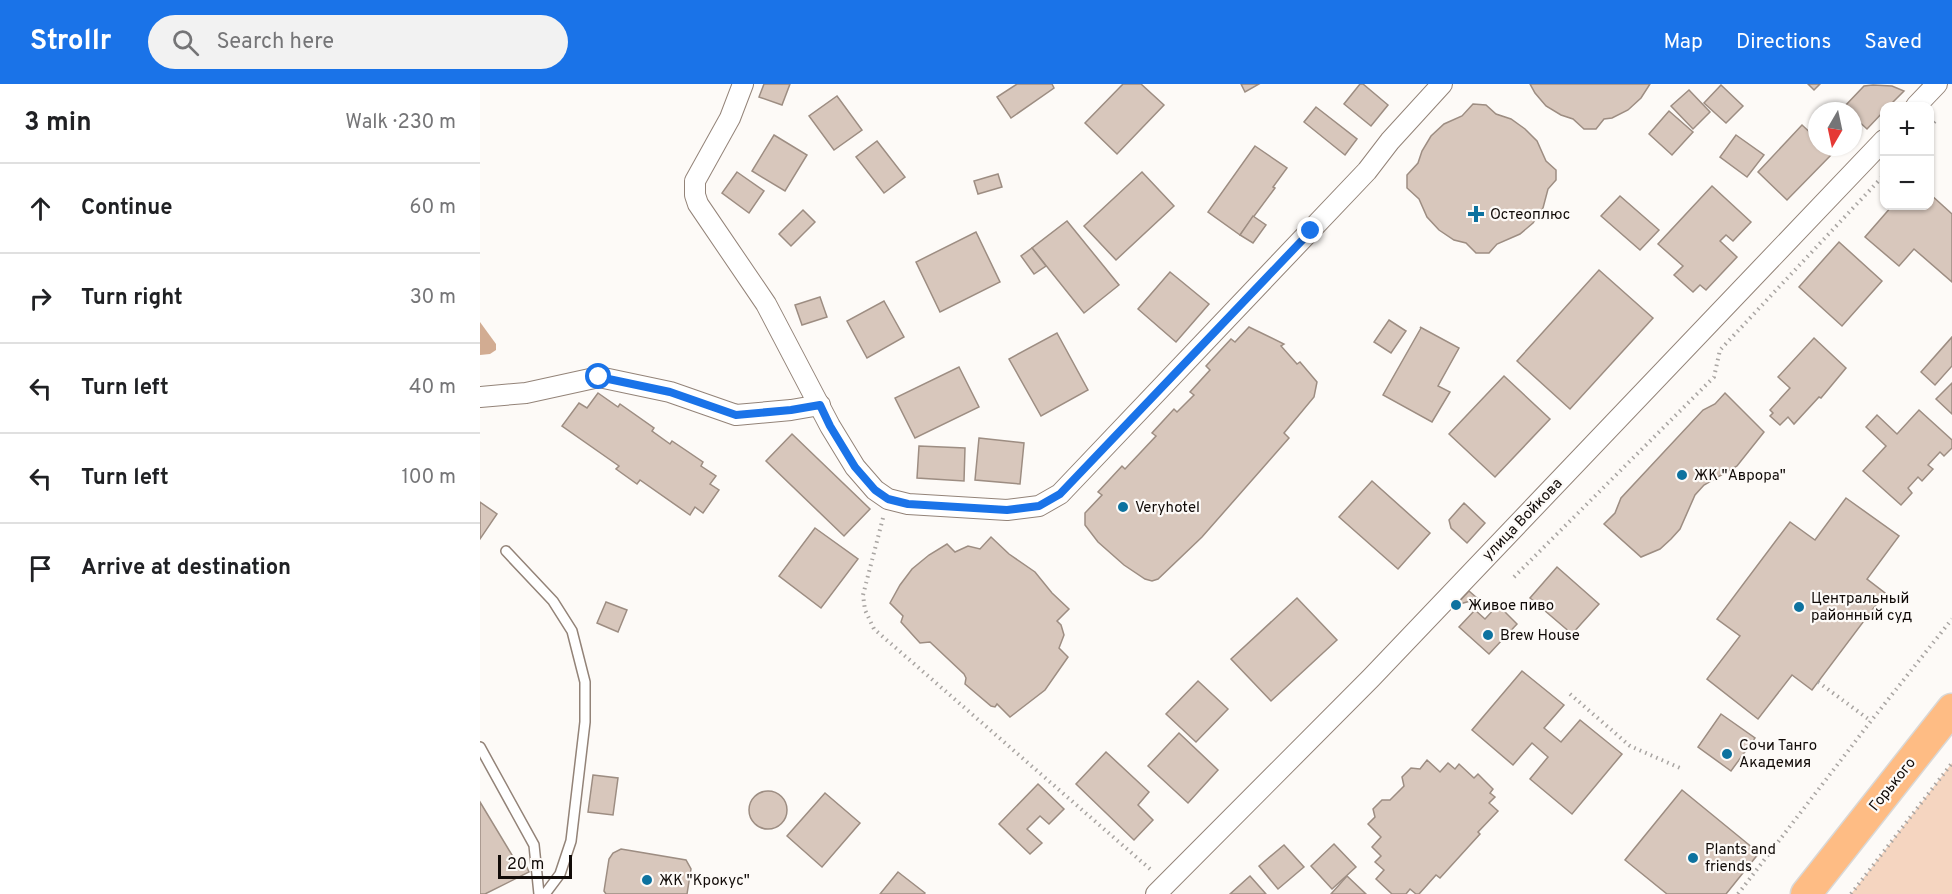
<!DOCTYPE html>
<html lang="en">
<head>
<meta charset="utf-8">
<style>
	body { margin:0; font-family:Overpass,sans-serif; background:#f2f2f2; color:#202124 }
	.controls { position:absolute; right:18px; top:18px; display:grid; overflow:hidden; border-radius:12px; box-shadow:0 2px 4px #0004 }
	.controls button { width:54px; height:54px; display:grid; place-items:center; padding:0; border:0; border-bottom:2px solid #e0e0e0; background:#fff; color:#202124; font:30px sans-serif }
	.compass { position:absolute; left:1328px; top:18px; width:54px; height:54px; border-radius:50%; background:#fff; box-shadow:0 2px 4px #0004; rotate:189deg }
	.scale { position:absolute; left:18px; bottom:15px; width:74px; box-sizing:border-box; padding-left:6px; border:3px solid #110b08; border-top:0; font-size:16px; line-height:21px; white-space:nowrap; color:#110b08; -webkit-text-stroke:4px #fdfaf7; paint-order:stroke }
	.stop { position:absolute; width:18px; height:18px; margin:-14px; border:4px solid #1a73e8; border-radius:50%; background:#fff }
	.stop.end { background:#1a73e8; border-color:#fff; box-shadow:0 2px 6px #0008 }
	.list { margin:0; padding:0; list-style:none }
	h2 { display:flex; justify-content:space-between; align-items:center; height:78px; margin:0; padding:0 24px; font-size:26px }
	h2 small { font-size:20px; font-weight:400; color:#757577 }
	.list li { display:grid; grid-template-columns:39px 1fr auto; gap:18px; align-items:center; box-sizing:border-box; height:90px; padding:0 24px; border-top:2px solid #e0e0e0 }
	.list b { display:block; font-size:22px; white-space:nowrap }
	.list em { font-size:20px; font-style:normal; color:#757577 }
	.icon { flex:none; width:33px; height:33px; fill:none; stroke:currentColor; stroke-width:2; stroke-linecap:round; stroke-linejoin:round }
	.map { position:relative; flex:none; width:1472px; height:810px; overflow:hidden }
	header { display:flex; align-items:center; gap:36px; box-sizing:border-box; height:84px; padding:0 30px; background:#1a73e8; color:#fff }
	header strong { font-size:28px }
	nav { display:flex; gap:33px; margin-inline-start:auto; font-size:21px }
	.search { width:420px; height:54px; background:#f2f2f2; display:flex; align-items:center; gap:15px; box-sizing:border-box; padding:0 21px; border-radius:33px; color:#757577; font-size:22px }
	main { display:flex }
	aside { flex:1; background:#fff }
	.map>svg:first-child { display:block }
</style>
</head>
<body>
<header>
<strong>Strollr</strong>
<div class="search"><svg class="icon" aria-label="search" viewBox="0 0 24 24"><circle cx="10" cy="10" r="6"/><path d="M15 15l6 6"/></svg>Search here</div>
<nav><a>Map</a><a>Directions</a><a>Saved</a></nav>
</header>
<main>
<aside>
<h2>3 min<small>Walk · 230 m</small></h2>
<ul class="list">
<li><svg class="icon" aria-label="ahead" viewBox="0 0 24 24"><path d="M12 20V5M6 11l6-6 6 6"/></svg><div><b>Continue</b></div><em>60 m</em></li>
<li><svg class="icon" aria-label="right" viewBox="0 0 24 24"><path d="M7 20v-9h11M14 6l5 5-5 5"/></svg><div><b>Turn right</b></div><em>30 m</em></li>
<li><svg class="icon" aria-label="left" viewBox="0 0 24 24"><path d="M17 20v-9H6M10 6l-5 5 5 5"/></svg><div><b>Turn left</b></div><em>40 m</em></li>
<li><svg class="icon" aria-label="left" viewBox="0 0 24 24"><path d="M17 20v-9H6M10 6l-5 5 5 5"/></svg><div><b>Turn left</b></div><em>100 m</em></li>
<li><svg class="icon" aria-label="arrive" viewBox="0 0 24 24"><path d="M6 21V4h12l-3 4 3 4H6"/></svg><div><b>Arrive at destination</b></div></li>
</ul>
</aside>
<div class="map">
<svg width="1472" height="810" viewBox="0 0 1472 810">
	<rect width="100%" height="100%" fill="#fdfaf7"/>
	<path fill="#f5d5c0" d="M1472,679V810H1371L1382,796Z"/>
	<path fill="#d2ac92" d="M0,238L16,260V266L10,270L0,271Z"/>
	<g fill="#d8c7bc" stroke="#9d8d82" stroke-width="1.5">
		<path d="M284,0H310L302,21L279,13Z"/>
		<path d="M537,0H572L574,4L531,34L517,13Z"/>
		<path d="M643,0H661L684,21L637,70L605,39Z"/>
		<path d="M761,0H779L765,8Z"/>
		<path d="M880,0H883L908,21L891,42L864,20Z"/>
		<path d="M1050,0H1170L1161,14L1148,26L1132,34L1124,35L1116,45H1104L1093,35L1081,31L1066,22L1055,9Z"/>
		<path d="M1328,0H1340L1334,6Z"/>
		<path d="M1241,1L1263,22L1246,39L1224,19Z"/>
		<path d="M1393,1L1412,2L1424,7L1409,22H1404V27L1387,45L1373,32V27H1368L1364,23L1384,2Z"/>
		<path d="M1209,6L1230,28L1213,45L1191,22Z"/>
		<path d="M357,12L382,46L354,66L329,32Z"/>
		<path d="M993,20L1006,21L1016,30L1031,35L1045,45L1057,57L1066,77L1076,86V96L1068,105L1063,124L1053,139L1040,150L1017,160L1009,169H996L986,159L974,156L959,146L947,133L939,115L927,104V91L938,79L942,67L951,52L964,40L982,32Z"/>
		<path d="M836,23L877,55L865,71L824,38Z"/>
		<path d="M1189,27L1213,48L1192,71L1169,50Z"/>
		<path d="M1322,41L1337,55V63H1345L1352,70L1307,116L1278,88Z"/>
		<path d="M294,51L327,71L305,107L272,87Z"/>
		<path d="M1256,51L1284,71L1267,93L1240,73Z"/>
		<path d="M397,57L425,93L404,109L376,73Z"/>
		<path d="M775,62L807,84L793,103L795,104L760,151L728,128Z"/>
		<path d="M257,88L284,107L269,129L242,109Z"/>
		<path d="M662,88L694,122L636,176L604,142Z"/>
		<path d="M518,90L522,103L498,110L494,97Z"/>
		<path d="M1232,102L1271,138L1253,157L1246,151L1240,157L1257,173L1226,206L1220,201L1213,208L1194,191L1203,182L1178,160Z"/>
		<path d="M1450,110L1472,130V198L1434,165L1419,182L1385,153L1412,122H1450Z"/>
		<path d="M1140,112L1179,146L1160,166L1121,132Z"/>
		<path d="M323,126L335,138L311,162L299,150Z"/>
		<path d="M773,132L786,141L773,159L760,151Z"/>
		<path d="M587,137L639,201L604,229L552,164Z"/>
		<path d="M496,148L520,198L460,228L436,178Z"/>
		<path d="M1359,158L1402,197L1362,242L1319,203Z"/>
		<path d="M552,164L566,182L554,190L541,172Z"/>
		<path d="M1119,186L1173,234L1090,325L1037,277Z"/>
		<path d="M690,188L729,220L696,258L658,225Z"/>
		<path d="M340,213L347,233L322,241L315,221Z"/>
		<path d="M404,217L424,253L387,274L367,237Z"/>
		<path d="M909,236L926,247L911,269L894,258Z"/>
		<path d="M769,243L804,260L801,262L817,280L820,278L837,298L834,313L804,349L809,354L722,453L678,495L672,497L665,495L644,481L618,458L605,441V429L622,411L618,408L642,382L645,385L676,352L672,349L694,325L697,328L714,311L710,308L730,286L726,282L751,255L755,258Z"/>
		<path d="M940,243L979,264L958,302L970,308L952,338L903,311L941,244Z"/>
		<path d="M577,249L608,306L561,332L529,275Z"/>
		<path d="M1472,253V282L1455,301L1441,288Z"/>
		<path d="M1334,254L1366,284L1341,314L1339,313L1314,340L1308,333L1300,341L1290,332L1293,329L1290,326L1310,304L1298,293Z"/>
		<path d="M479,283L499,323L435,354L415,314Z"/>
		<path d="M1024,292L1070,335L1015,393L969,350Z"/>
		<path d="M1472,299V330L1456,315Z"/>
		<path d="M118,309L138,323L140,320L174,344L172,347L190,360L192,357L223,378L221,382L236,392L230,400L239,406L223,429L215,423L210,431L160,396L157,400L136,385L139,382L82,342L99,319L107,324Z"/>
		<path d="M1245,309L1284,348L1257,382L1224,401L1215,411L1200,445L1191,455L1180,465L1161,473L1124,440L1135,429L1141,414L1223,326L1235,320Z"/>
		<path d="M1439,326L1472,356V364L1464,372L1460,368L1448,381L1453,385L1442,397L1438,393L1428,404L1432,409L1421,421L1383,387L1406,362L1386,343L1397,331L1417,350Z"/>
		<path d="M312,350L390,425L364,452L286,377Z"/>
		<path d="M499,354L544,359L540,400L495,396Z"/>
		<path d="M439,362L485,364L484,397L437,394Z"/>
		<path d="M892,397L950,449L918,485L859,433Z"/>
		<path d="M1366,414L1419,452L1387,495L1405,509L1332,606L1312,591L1278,635L1227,595L1260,552L1237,535L1310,438L1335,456Z"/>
		<path d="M0,418L17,430L0,455Z"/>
		<path d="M984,419L1005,439L987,459L971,444L969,436Z"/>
		<path d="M335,444L378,475L341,524L299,492Z"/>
		<path d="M511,453L529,470L555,488L572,509L589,525L577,537L581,541L584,551L579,564L588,573L565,606L530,633L517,620L515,623L511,622L485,600L486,594L484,590L450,558L440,559L421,538L423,532L410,519L420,501L432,485L449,471L467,460L475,468L488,462L500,465Z"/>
		<path d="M1077,483L1119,520L1092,550L1050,514Z"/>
		<path d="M989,507L998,515L976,521Z"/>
		<path d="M817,514L857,556L791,617L751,575Z"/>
		<path d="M126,518L147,526L138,548L117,539Z"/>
		<path d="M1018,521L1037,540L1009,570L979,543L995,526L1005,535Z"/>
		<path d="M1042,587L1084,621L1064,644L1081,658L1100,636L1142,670L1092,730L1050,695L1068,673L1052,659L1033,681L992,646Z"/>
		<path d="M718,597L748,625L716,658L686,630Z"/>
		<path d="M1241,630L1275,654L1251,687L1218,663Z"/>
		<path d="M699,649L738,686L708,719L668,682Z"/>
		<path d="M626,668L669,708L658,721L673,736L654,756L596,700Z"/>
		<path d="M947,676L960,688L968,679L975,685L979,680L994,694L998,690L1013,705L1010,709L1015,713L1009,719L1018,727L998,748L1000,750L960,794L956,791L939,810H936L930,805L926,810H912L896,795L904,786L895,778L901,772L892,763L901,753L888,740L895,733L893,725L902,716H910L924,702L922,693L931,684L940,685Z"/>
		<path d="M113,691L138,694L133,731L108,728Z"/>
		<path d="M558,700L584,725L569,740L560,732L547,745L562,759L550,770L519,740Z"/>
		<path d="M1202,706L1279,769L1246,810H1187L1145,776Z"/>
		<circle cx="288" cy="726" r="19"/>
		<path d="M345,709L380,739L342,783L307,752Z"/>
		<path d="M0,718L35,776L42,773L49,788L5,810H0Z"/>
		<path d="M854,760L876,783L852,805L831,782Z"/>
		<path d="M804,761L824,783L798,805L779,782Z"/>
		<path d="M141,765L206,776L211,785L207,810H126L124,807L129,775L133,769Z"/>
		<path d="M418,788L445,809L444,810H400Z"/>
		<path d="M770,792L786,810H750Z"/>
		<path d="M867,792L886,810H851Z"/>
	</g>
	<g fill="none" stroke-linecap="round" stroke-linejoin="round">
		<defs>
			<g id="service">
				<path d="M26,467L73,517L92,547L105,598V638L91,757L80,790L65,810"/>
				<path d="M0,663L54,761L59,810"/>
			</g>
			<g id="minor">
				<path d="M263,0L250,34L215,97V111L218,120L286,220L350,342L375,383L395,406L408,415L428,420L527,426L559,422L580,410L887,87L910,57L962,0"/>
				<path d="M1436,22L1457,0"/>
				<path d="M0,313L46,309L119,293L190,308L256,331L311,326L340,321"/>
				<path d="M676,810L891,594L1404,56"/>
			</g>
			<path id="primary" d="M1326,810L1472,625"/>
		</defs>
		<use href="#service" stroke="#938378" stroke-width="12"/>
		<use href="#minor" stroke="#938378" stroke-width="22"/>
		<use href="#primary" stroke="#d9d8d7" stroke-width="33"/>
		<g stroke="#a9a5a2" stroke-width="4" stroke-dasharray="1.5 4.5" stroke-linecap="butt">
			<path d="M1450,43L1455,37"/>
			<path d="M403,434L383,511L385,526L394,545L670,785"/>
			<path d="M1034,493L1234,293L1240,266L1404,91"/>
			<path d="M1338,598L1391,637"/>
			<path d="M1090,610L1150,662L1200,684"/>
			<path d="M1258,810L1391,637L1472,535"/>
			<path d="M1371,810L1472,679"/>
		</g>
		<use href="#service" stroke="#fff" stroke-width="9"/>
		<use href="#minor" stroke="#fff" stroke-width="20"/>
		<use href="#primary" stroke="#febc84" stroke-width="30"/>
	</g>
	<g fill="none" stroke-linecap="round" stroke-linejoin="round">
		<path stroke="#1a73e8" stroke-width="8" d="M119,293L190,308L256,331L311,326L340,321L350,342L375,383L395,406L408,415L428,420L527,426L559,422L580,410L831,147"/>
	</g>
	<g fill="#0d729f" stroke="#fdfaf7" stroke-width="2">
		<path d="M993 121h6v6h6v6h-6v6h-6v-6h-6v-6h6z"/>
		<circle cx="1202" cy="391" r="6"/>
		<circle cx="643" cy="423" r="6"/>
		<circle cx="976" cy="521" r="6"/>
		<circle cx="1319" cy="523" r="6"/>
		<circle cx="1008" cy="551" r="6"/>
		<circle cx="1247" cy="670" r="6"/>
		<circle cx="1213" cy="774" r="6"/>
		<circle cx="167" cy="796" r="6"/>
	</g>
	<g text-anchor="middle" stroke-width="4.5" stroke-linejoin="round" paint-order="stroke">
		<g font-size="15" fill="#110b08" stroke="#fdfaf7" text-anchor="start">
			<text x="1010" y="135">Остеоплюс</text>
			<text x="1214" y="396">ЖК "Аврора"</text>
			<text x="655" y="428">Veryhotel</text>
			<text x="1331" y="519">Центральный<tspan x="1331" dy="17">районный суд</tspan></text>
			<text x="988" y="526">Живое пиво</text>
			<text x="1020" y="556">Brew House</text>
			<text x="1259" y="666">Сочи Танго<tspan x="1259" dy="17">Академия</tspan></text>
			<text x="1225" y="770">Plants and<tspan x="1225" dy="17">friends</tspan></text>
			<text x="179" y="801">ЖК "Крокус"</text>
		</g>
		<g font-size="15" fill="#110b08" stroke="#fdfaf7">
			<text transform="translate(1042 435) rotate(-46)" y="5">улица Войкова</text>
			<text transform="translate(1412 700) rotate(-51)" y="5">Горького</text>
		</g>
	</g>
</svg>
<div class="controls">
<button>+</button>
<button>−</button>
</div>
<svg class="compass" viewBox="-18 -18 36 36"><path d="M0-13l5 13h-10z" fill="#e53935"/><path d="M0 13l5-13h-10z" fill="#757577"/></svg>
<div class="scale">20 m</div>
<div class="stop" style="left:119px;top:293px"></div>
<div class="stop end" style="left:831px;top:147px"></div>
</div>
</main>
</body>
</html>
